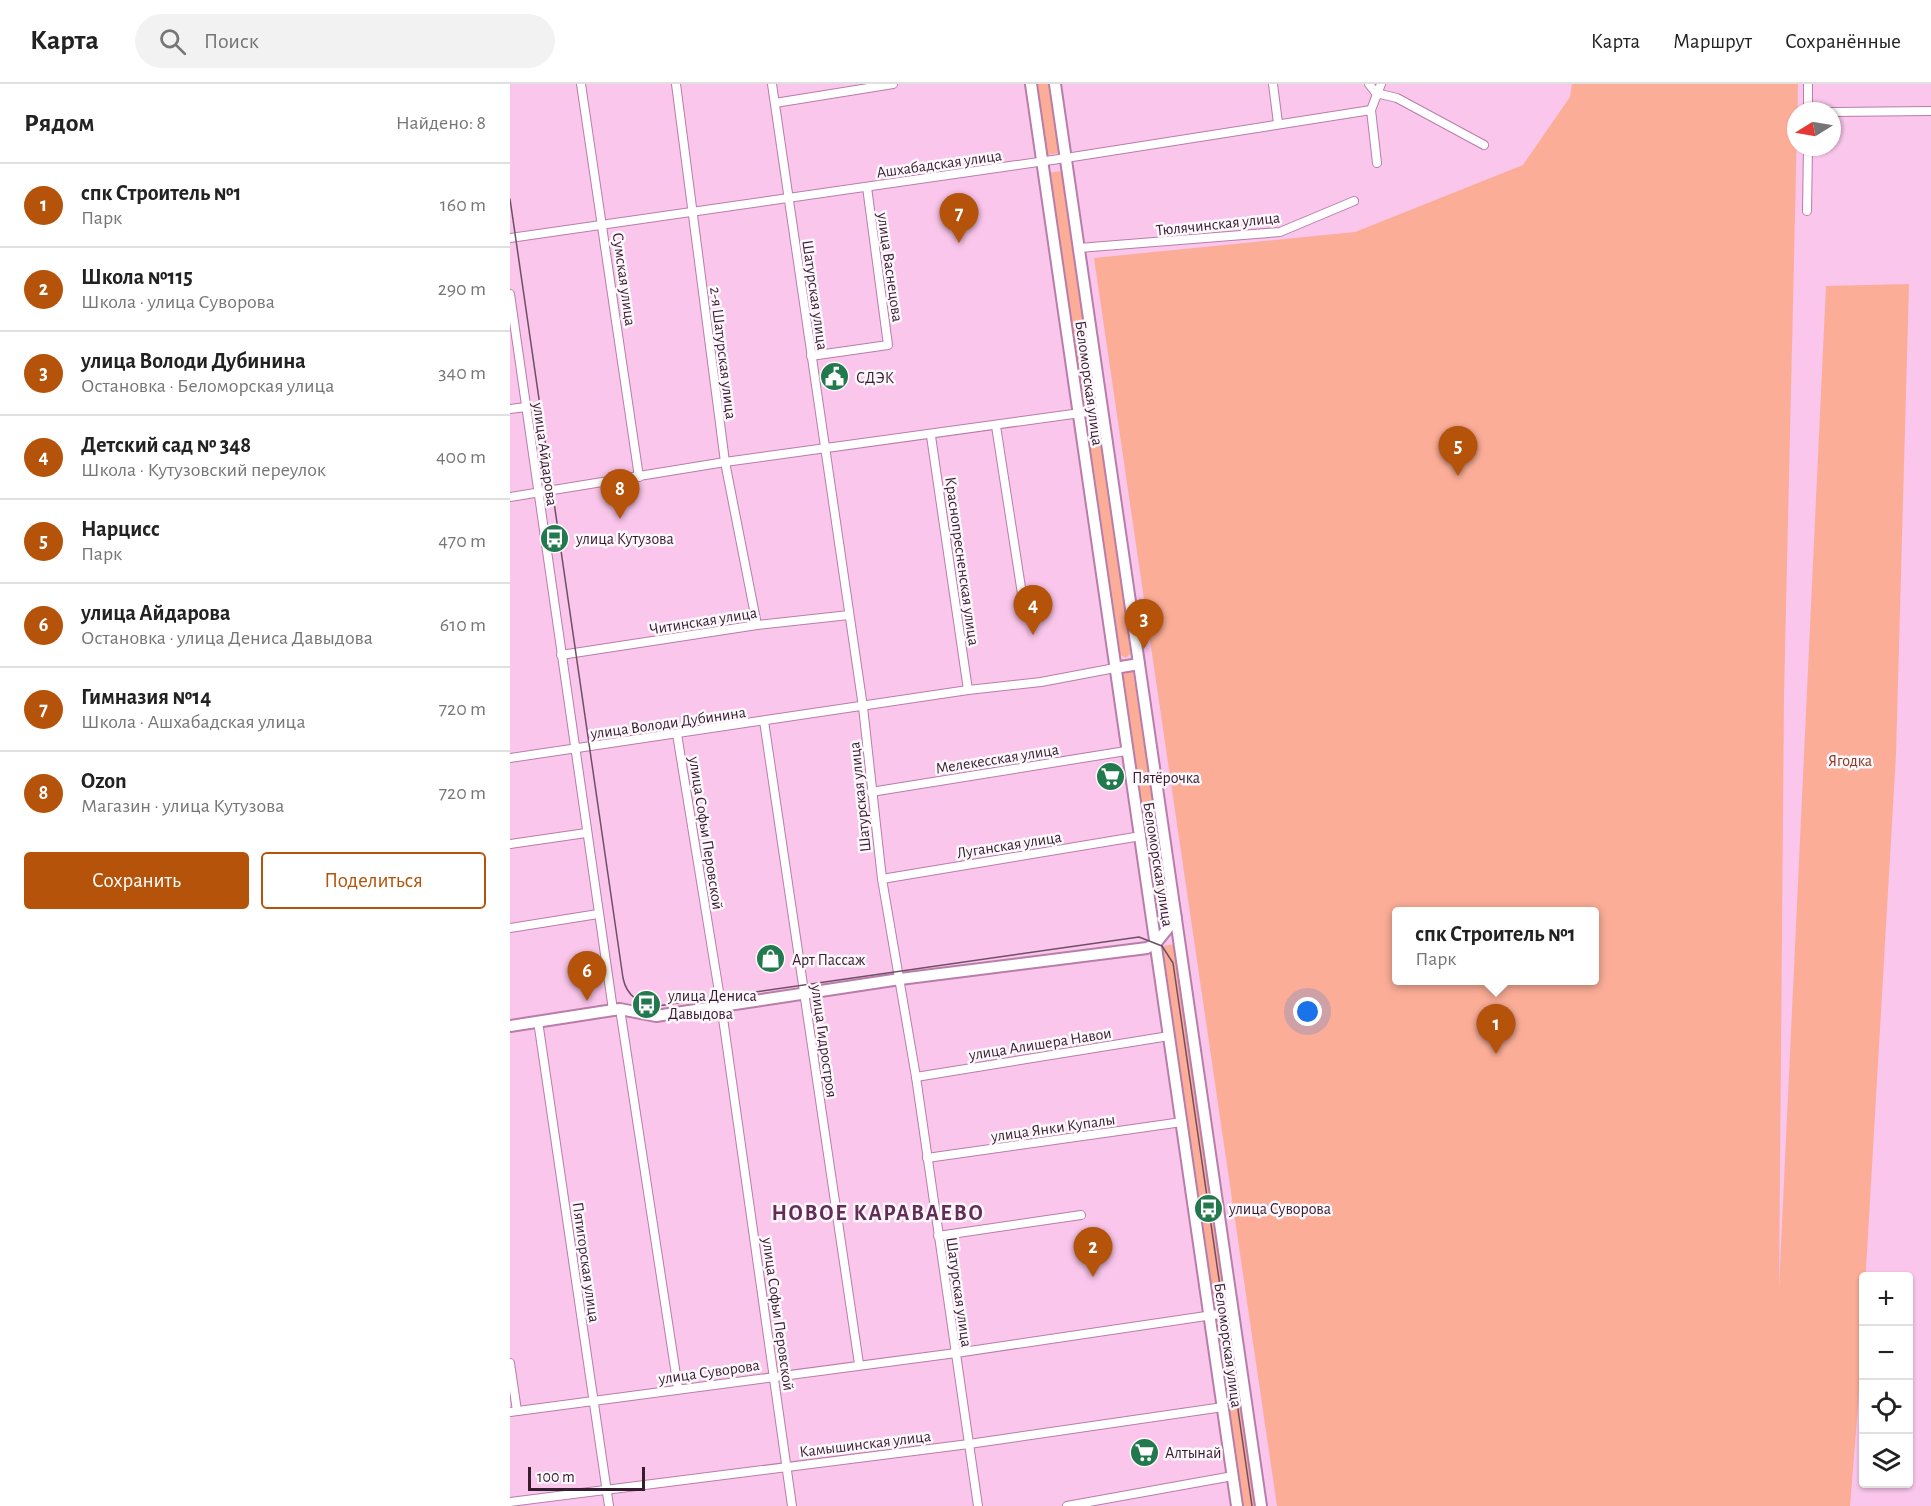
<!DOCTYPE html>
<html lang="ru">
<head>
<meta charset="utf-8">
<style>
	body { margin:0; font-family:"Alegreya Sans",sans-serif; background:#f2f2f2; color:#222 }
	.controls { position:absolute; right:18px; bottom:18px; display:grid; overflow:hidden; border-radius:6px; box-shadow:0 2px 4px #0004 }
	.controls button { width:54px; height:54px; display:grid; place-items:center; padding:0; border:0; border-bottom:2px solid #e0e0e0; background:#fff; color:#222; font:30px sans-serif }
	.compass { position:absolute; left:1277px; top:18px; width:54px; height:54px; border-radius:50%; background:#fff; box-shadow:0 2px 4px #0004; rotate:259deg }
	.scale { position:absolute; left:18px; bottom:15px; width:117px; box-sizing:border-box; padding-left:6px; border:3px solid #351d2f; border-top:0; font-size:16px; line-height:21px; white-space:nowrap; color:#351d2f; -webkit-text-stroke:4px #fef7fc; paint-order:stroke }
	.you { position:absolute; left:798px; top:928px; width:21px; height:21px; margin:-15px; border:4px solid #fff; border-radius:50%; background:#1a73e8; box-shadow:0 0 0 9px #1a73e833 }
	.badge { display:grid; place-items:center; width:39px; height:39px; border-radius:50%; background:#b45309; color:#fff; font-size:20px; font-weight:700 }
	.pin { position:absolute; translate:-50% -50px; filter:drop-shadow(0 2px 3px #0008) }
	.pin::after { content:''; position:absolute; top:32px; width:21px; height:18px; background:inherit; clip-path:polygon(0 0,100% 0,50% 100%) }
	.popup { position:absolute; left:882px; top:823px; width:207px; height:78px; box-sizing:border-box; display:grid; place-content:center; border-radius:6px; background:#fff; filter:drop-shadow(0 2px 4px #0005); font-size:20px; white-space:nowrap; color:#767676 }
	.popup b { font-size:22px; color:#222 }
	.popup::after { content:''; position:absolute; left:50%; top:100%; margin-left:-12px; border:12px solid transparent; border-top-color:#fff }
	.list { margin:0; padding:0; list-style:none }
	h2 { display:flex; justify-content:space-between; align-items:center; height:78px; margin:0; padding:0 24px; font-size:26px }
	h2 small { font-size:20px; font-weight:400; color:#767676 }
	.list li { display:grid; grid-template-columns:39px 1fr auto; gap:18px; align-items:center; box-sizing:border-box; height:84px; padding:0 24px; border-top:2px solid #e0e0e0 }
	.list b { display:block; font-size:22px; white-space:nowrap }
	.list p { margin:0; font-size:20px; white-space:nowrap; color:#767676 }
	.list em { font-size:20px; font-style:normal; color:#767676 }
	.actions { display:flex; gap:12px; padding:18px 24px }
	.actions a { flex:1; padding:14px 0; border:2px solid #b45309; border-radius:6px; text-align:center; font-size:21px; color:#b45309 }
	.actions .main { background:#b45309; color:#fff }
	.icon { flex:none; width:33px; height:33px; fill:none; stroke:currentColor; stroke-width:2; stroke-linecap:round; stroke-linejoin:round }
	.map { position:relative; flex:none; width:1421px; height:1422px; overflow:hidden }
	header { display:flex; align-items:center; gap:36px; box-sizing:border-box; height:84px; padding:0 30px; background:#fff; border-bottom:2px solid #e0e0e0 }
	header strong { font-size:28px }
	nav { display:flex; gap:33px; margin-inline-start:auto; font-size:21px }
	.search { width:420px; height:54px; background:#f2f2f2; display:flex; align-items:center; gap:15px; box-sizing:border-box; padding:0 21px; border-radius:33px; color:#767676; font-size:22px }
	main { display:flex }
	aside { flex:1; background:#fff }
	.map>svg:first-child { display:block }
</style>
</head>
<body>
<header>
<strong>Карта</strong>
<div class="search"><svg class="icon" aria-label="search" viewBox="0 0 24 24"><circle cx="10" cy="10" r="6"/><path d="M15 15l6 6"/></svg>Поиск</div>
<nav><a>Карта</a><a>Маршрут</a><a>Сохранённые</a></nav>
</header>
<main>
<aside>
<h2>Рядом<small>Найдено: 8</small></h2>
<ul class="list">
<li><span class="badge">1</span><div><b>спк Строитель №1</b><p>Парк</p></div><em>160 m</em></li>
<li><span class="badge">2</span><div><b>Школа №115</b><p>Школа · улица Суворова</p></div><em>290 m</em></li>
<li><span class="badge">3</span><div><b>улица Володи Дубинина</b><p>Остановка · Беломорская улица</p></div><em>340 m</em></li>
<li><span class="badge">4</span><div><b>Детский сад № 348</b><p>Школа · Кутузовский переулок</p></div><em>400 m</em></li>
<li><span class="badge">5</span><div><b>Нарцисс</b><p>Парк</p></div><em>470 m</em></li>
<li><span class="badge">6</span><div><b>улица Айдарова</b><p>Остановка · улица Дениса Давыдова</p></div><em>610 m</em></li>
<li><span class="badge">7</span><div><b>Гимназия №14</b><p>Школа · Ашхабадская улица</p></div><em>720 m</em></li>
<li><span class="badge">8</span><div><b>Ozon</b><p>Магазин · улица Кутузова</p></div><em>720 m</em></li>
</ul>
<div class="actions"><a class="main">Сохранить</a><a>Поделиться</a></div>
</aside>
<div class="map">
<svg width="1421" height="1422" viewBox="0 0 1421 1422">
	<rect width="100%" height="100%" fill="#fac6eb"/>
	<g fill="#fbad97" fill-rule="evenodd">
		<path d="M526,0H539L549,69L536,71Z"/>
		<path d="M1062,0H1288L1274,610L1269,1204L1316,202L1399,200L1386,670L1348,1322L1340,1422H767L584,174L845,148L1013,81L1060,13ZM887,828H1085V896H887Z"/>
		<path d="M552,87L587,318L581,325L573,320L537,89Z"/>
		<path d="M582,334L589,337L621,569L616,574L609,570L576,338Z"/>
		<path d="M618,587L623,588L658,814L645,815L613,590Z"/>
		<path d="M667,860L718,1225L703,1227L652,862Z"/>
		<path d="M720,1233L747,1422H730L704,1236Z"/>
	</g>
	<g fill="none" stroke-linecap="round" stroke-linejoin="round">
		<defs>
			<g id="street">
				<path d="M71,0L129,393"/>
				<path d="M166,0L215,378L247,541"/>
				<path d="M262,0L353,623L372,795L406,993L468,1422"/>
				<path d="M763,0L768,39"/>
				<path d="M859,0L866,9L887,14L974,61"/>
				<path d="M265,19L383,0"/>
				<path d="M1298,27V0"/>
				<path d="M1322,28L1421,27"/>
				<path d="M867,79L861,26L871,0"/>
				<path d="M1297,127L1298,63"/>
				<path d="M0,154L556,74L861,26"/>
				<path d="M569,164L770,148L844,117"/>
				<path d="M0,210L103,926"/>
				<path d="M301,272L378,261L357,103"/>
				<path d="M0,325L16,323"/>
				<path d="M486,342L512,510"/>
				<path d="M421,352L458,606"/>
				<path d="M0,413L215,378L592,326"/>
				<path d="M51,571L247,541L339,531"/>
				<path d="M254,637L349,1280"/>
				<path d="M167,650L211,920L282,1422"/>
				<path d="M0,674L458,606L531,598L605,584"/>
				<path d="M361,708L616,667"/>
				<path d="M0,760L76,749"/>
				<path d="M372,795L631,752"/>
				<path d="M0,844L88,830"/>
				<path d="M110,925L168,1304"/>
				<path d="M28,937L99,1422"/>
				<path d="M406,993L659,952"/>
				<path d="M417,1074L672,1038"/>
				<path d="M428,1152L571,1131"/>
				<path d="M0,1279L7,1327"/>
				<path d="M0,1328L446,1269L723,1228"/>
				<path d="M0,1418L459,1360L713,1323"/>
				<path d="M557,1422L723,1392"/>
			</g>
			<g id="secondary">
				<path d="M521,0L727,1422"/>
				<path d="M545,0L751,1422"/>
				<path d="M605,584L629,580"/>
				<path d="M0,942L110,925L146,932L390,895L637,864L646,859L666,834"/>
			</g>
		</defs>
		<use href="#street" stroke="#b87da9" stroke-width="10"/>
		<use href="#secondary" stroke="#b87da9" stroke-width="14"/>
		<use href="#street" stroke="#fff" stroke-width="8"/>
		<use href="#secondary" stroke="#fff" stroke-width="10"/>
		<path stroke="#6f4f66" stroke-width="1.5" d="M0,115L113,894C117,913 129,919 147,922L629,853L652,862L663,879L742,1422"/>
	</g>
	<defs>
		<symbol id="civic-disc" viewBox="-11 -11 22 22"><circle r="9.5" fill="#21794d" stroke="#fef7fc"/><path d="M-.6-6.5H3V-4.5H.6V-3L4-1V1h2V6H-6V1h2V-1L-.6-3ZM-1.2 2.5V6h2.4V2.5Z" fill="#fff"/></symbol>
		<symbol id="bus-disc" viewBox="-11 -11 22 22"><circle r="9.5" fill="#21794d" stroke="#fef7fc"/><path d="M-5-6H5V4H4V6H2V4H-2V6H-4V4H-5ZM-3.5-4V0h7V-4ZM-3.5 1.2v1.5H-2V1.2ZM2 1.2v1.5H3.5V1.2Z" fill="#fff"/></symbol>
		<symbol id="supermarket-disc" viewBox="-11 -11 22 22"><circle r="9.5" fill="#21794d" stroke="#fef7fc"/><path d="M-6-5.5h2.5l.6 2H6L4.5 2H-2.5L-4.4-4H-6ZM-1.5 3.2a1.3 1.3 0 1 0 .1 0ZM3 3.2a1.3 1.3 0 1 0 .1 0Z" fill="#fff"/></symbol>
		<symbol id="shop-disc" viewBox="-11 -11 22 22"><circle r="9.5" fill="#21794d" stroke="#fef7fc"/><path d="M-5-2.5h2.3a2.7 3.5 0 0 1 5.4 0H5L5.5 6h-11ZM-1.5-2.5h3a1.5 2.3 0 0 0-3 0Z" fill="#fff"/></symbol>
	</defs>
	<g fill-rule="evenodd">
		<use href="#civic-disc" x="308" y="276" width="33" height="33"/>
		<use href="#bus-disc" x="28" y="438" width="33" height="33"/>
		<use href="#supermarket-disc" x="584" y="676" width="33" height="33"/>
		<use href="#shop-disc" x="244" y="858" width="33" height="33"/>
		<use href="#bus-disc" x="120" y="904" width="33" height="33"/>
		<use href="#bus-disc" x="682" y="1108" width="33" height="33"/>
		<use href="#supermarket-disc" x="618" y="1352" width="33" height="33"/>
	</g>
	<g text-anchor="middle" stroke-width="5" stroke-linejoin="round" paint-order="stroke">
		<g font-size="16" fill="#351d2f" stroke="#fef7fc">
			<text transform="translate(429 79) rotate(-8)" y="6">Ашхабадская улица</text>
			<text transform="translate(708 139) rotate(-6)" y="6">Тюлячинская улица</text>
			<text transform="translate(381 183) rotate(82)" y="6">улица Васнецова</text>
			<text transform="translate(115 195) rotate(82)" y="6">Сумская улица</text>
			<text transform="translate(306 211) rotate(82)" y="6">Шатурская улица</text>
			<text transform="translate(214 269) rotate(83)" y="6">2-я Шатурская улица</text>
			<text transform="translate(580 299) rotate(82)" y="6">Беломорская улица</text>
			<text transform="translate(36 370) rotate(82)" y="6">улица Айдарова</text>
			<text transform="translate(453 477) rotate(82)" y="6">Краснопресненская улица</text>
			<text transform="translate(193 536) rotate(-9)" y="6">Читинская улица</text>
			<text transform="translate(158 638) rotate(-8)" y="6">улица Володи Дубинина</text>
			<text transform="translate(487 674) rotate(-9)" y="6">Мелекесская улица</text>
			<text transform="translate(349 713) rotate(-96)" y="6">Шатурская улица</text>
			<text transform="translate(197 749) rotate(81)" y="6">улица Софьи Перовской</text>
			<text transform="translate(499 760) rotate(-9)" y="6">Луганская улица</text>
			<text transform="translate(649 780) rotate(81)" y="6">Беломорская улица</text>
			<text transform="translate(315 957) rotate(82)" y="6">улица Гидростроя</text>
			<text transform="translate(530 959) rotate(-9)" y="6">улица Алишера Навои</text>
			<text transform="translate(543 1043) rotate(-8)" y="6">улица Янки Купалы</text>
			<text transform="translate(77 1178) rotate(82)" y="6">Пятигорская улица</text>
			<text transform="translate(450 1208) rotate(82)" y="6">Шатурская улица</text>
			<text transform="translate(269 1230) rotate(82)" y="6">улица Софьи Перовской</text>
			<text transform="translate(719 1261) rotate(82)" y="6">Беломорская улица</text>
			<text transform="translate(199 1287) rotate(-8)" y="6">улица Суворова</text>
			<text transform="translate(355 1359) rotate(-7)" y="6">Камышинская улица</text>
		</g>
		<g font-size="16" fill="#351d2f" stroke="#fef7fc" text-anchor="start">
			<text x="346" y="299">СДЭК</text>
			<text x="66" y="460">улица Кутузова</text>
			<text x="622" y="699">Пятёрочка</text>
			<text x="282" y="881">Арт Пассаж</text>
			<text x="158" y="917">улица Дениса<tspan x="158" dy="18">Давыдова</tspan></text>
			<text x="719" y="1130">улица Суворова</text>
			<text x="655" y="1374">Алтынай</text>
		</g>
		<g font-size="16" fill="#8a3821" stroke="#fef7fc">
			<text x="1340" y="682">Ягодка</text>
		</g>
		<g font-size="22" font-weight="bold" letter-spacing="1.5" fill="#622d56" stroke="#fef7fc">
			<text x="368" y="1136">НОВОЕ КАРАВАЕВО</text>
		</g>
	</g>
</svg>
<div class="controls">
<button>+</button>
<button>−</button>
<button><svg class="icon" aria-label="locate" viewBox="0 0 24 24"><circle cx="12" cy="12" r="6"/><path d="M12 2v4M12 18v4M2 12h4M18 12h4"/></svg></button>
<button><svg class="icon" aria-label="layers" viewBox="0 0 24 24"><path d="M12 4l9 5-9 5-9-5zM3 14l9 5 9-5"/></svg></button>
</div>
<svg class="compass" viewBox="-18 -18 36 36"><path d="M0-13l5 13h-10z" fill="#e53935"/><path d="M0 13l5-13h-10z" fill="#767676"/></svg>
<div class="scale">100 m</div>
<div class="you"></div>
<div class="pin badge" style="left:986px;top:970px">1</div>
<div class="popup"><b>спк Строитель №1</b>Парк</div>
<div class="pin badge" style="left:583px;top:1193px">2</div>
<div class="pin badge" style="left:634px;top:565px">3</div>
<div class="pin badge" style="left:523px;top:551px">4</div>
<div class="pin badge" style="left:948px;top:392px">5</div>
<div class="pin badge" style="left:77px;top:917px">6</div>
<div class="pin badge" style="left:449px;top:159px">7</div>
<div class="pin badge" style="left:110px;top:435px">8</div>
</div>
</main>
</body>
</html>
